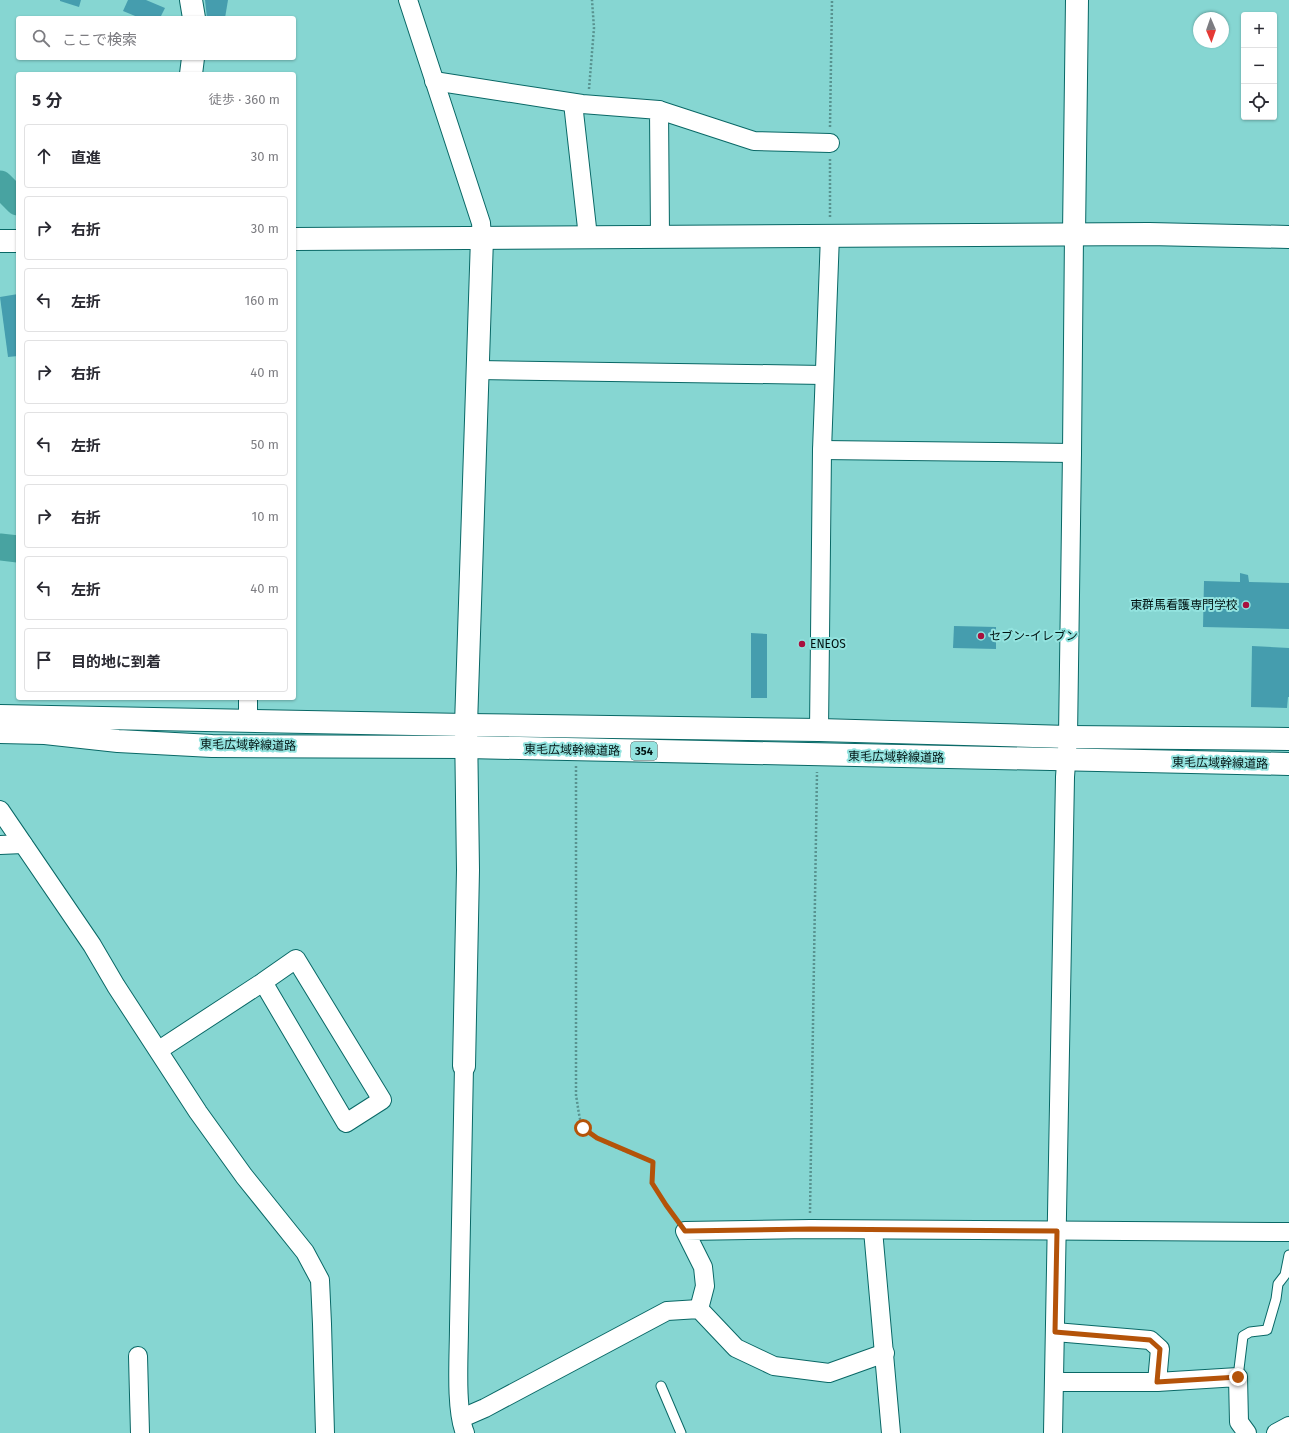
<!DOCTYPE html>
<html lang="ja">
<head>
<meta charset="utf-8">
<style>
	body { margin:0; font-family:"Fira Sans","Noto Sans JP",sans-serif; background:#f7f7f7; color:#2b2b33 }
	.controls { position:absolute; right:12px; top:12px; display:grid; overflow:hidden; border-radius:4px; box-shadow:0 1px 3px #0004 }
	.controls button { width:36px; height:36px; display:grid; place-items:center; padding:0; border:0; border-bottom:1px solid #e1e1e2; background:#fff; color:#2b2b33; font:20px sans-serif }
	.compass { position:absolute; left:1193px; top:12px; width:36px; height:36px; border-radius:50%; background:#fff; box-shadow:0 1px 3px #0004; rotate:178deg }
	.stop { position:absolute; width:12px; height:12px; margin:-9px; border:3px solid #b45309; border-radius:50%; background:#fff }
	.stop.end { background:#b45309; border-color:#fff; box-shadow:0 1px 4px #0008 }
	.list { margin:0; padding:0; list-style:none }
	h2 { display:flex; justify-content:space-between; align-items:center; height:52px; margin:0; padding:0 16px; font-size:17px }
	h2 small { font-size:13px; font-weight:400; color:#7c7c81 }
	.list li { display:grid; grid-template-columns:26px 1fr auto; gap:12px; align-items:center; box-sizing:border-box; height:64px; margin:0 8px 8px; padding:0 8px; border:1px solid #e1e1e2; border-radius:4px }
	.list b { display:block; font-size:15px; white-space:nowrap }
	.list em { font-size:13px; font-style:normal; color:#7c7c81 }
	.icon { flex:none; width:22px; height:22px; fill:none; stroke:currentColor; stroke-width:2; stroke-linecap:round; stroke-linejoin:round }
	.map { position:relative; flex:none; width:1289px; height:1433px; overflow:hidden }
	.search { position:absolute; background:#fff; box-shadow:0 1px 3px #0004; left:16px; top:16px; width:280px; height:44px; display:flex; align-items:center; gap:10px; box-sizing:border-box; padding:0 14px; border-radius:4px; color:#7c7c81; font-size:15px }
	.panel { position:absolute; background:#fff; box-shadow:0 1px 3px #0004; left:16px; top:72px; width:280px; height:628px; border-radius:4px }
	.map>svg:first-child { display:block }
</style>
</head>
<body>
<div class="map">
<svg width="1289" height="1433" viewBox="0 0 1289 1433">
	<rect width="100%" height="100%" fill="#86d6d2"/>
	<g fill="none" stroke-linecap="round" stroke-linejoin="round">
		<g stroke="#48a3a1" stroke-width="27">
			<path d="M0,184L18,202"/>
			<path d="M0,547L18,549"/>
		</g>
	</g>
	<g fill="#459dae">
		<path d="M60,0H81L79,7L60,1Z"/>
		<path d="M128,0H146L165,8L160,18H140L123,11Z"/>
		<path d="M205,0H228L225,18H207Z"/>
		<path d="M18,294V356L8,357L0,297Z"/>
		<path d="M1240,573L1248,575L1249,582L1289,583V629L1203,627L1204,581L1240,582Z"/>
		<path d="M954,626L996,627V649L953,648Z"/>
		<path d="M751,633L767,634V698H751Z"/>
		<path d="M1252,646L1289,648V697H1288L1287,708L1251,707Z"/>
	</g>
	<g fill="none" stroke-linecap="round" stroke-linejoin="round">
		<defs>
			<g id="lane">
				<path d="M1238,1377L1243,1336L1250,1332L1267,1330L1276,1299L1278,1284L1285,1275L1289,1255"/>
				<path d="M661,1386L681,1433"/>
			</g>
			<g id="street">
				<path d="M408,0L481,223L482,238"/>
				<path d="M434,81L582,104L659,110L660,236"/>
				<path d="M573,103L588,237"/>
				<path d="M659,110L754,141L830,143"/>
				<path d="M478,370L824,375"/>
				<path d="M822,450L1072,453"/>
				<path d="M248,721V698"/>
				<path d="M819,730L822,450L830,235"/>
				<path d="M0,810L92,945L116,986L198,1112L244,1176L305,1252L320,1280L322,1324L325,1433"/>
				<path d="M0,845L23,844"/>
				<path d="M159,1050L263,982L296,959L382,1100L346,1123L263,982"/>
				<path d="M464,1066C462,1153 460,1240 459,1327C459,1355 455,1409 465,1433"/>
				<path d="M873,1230L891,1433"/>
				<path d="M699,1309L705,1286L703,1267L685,1231L810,1229L1289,1232"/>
				<path d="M1055,1332L1150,1340L1160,1349L1157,1382L1238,1377L1239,1422L1247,1433"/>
				<path d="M138,1356L140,1433"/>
				<path d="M1054,1382H1157"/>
				<path d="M462,1418L485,1408L667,1311L699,1309L736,1348L774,1366L829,1373L885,1353"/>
				<path d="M1053,1433L1065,777L1068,737L1072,453L1074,234"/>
				<path d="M1276,1433L1289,1426"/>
			</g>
			<g id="secondary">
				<path d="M191,0L194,18"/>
				<path d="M191,74L193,58"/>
				<path d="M1074,234L1077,0"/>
				<path d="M294,239L1149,234L1289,237"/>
				<path d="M0,241H18"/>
				<path d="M464,1066L468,870L466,725L482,238"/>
			</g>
			<g id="highway">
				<path d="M0,716L466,725L819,730L1068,737L1289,739"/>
				<path d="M0,732L45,733L118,741L212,746L467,747L1289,764"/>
			</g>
		</defs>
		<use href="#lane" stroke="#096866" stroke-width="11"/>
		<use href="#street" stroke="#096866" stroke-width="20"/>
		<use href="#secondary" stroke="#096866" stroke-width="24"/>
		<use href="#highway" stroke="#096866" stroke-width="24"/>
		<g stroke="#589390" stroke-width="2.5" stroke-dasharray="2 2" stroke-linecap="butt">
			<path d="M589,89L594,28L592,0"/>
			<path d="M830,127L832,0"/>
			<path d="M830,217V158"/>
			<path d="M576,766V1096C578,1104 579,1123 584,1129C595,1141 636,1155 653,1162L652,1183L676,1219"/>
			<path d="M810,1213L817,772"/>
		</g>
		<use href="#lane" stroke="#fff" stroke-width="9"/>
		<use href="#street" stroke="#fff" stroke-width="18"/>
		<use href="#secondary" stroke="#fff" stroke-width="22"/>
		<use href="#highway" stroke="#fff" stroke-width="22"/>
	</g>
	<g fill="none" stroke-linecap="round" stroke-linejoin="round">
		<path stroke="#b45309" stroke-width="5" d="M583,1128L597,1138L653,1162L652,1183L666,1205L685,1231L810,1229L1057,1231L1055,1332L1150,1340L1160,1349L1157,1382L1238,1377"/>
	</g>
	<g fill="#a8103e" stroke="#93e3df" stroke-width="1.5">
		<circle cx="1246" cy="605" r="4"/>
		<circle cx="981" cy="636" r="4"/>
		<circle cx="802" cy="644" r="4"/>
	</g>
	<g text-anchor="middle" stroke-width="4" stroke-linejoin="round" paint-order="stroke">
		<rect fill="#93e3df" stroke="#2c514f" stroke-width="1" x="631" y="742" width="26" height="18" rx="3"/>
		<g font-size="11" font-weight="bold" fill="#001211">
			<text x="644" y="755">354</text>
		</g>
		<g font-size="12" fill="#001211" stroke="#93e3df" text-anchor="start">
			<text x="1238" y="609" text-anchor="end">東群馬看護専門学校</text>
			<text x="989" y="640">セブン-イレブン</text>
			<text x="810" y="648">ENEOS</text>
		</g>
		<g font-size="12" fill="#001211" stroke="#93e3df">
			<text transform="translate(248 745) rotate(1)" y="4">東毛広域幹線道路</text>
			<text transform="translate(572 750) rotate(1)" y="4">東毛広域幹線道路</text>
			<text transform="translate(896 757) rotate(1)" y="4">東毛広域幹線道路</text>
			<text transform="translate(1220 763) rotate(1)" y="4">東毛広域幹線道路</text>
		</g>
	</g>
</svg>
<div class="controls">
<button>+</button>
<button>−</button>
<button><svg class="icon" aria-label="locate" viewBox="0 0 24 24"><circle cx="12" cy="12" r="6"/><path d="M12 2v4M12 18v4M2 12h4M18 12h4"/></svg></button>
</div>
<svg class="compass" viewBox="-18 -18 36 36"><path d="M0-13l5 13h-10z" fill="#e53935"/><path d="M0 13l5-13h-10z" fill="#7c7c81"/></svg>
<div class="stop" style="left:583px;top:1128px"></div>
<div class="stop end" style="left:1238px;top:1377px"></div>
<div class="search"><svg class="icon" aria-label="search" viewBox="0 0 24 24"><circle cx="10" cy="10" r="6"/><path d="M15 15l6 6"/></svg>ここで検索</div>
<section class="panel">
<h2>5 分<small>徒歩 · 360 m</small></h2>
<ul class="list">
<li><svg class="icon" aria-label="ahead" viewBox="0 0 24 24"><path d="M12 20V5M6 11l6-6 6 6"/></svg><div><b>直進</b></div><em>30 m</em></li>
<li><svg class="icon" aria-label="right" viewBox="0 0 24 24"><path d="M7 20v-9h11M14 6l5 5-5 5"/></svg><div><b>右折</b></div><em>30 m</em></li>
<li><svg class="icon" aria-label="left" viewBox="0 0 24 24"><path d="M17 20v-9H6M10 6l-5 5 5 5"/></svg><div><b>左折</b></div><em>160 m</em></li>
<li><svg class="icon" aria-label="right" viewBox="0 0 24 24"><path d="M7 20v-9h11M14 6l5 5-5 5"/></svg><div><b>右折</b></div><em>40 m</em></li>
<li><svg class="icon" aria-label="left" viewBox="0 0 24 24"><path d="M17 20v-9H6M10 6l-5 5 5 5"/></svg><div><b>左折</b></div><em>50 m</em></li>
<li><svg class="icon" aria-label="right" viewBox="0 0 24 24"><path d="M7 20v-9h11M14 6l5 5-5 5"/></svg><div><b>右折</b></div><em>10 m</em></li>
<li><svg class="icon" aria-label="left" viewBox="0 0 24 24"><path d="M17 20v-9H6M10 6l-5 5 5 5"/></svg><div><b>左折</b></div><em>40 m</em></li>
<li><svg class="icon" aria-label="arrive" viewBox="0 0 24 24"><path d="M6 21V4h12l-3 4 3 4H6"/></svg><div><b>目的地に到着</b></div></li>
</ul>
</section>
</div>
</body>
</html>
